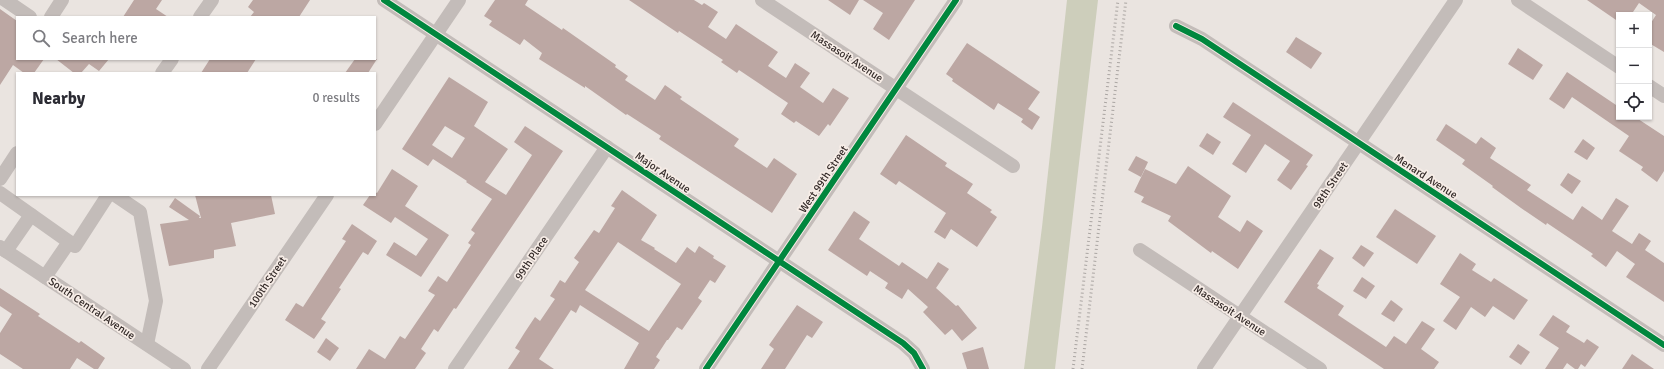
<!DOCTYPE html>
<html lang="en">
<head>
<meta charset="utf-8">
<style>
	body { margin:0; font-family:Signika,sans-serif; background:#f7f7f7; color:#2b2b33 }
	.controls { position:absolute; right:12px; top:12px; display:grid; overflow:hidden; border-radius:0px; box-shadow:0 1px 3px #0004 }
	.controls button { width:36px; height:36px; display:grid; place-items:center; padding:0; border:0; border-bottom:1px solid #e1e1e2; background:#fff; color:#2b2b33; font:20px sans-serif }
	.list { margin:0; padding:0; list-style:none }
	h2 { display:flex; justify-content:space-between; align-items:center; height:52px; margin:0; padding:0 16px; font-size:17px }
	h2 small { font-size:13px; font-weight:400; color:#7c7c81 }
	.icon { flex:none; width:22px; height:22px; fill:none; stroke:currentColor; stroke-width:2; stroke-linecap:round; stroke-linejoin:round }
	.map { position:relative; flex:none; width:1664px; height:369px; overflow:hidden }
	.search { position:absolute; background:#fff; box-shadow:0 1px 3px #0004; left:16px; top:16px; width:360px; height:44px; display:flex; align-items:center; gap:10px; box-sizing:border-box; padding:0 14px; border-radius:0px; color:#7c7c81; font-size:15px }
	.panel { position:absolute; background:#fff; box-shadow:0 1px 3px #0004; left:16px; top:72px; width:360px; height:124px; border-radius:0px }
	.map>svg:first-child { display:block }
</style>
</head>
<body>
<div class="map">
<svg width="1664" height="369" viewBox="0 0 1664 369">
	<rect width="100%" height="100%" fill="#eae4e0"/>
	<path fill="#cdcebb" d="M1067,0H1098L1055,369H1024L1042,227Z"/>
	<g fill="#bca7a3" fill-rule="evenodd">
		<path d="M134,0H162L156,9L168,17H123Z"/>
		<path d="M253,0H310L299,17H250L254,12L248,7Z"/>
		<path d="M495,0H528L525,5L562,30L563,28L616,65L615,67L628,76L625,80L655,100L665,85L682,97L680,99L739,139L734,146L767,168L774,158L797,174L772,213L659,139L661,136L627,114L626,115L585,86V88L539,59L542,53L524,39L520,45L489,25L492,21L484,16Z"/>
		<path d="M629,0H694L702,5L704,3L718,12L708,27L726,39L736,24L778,52L768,66L786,78L795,63L810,73L800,87L823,103L833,88L849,98L830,126L828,124L819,136L796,121L794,123L781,114L788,103L739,70L737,73L721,62L723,60L679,31L678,33Z"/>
		<path d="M828,0H859L850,15Z"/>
		<path d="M863,0H915L889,40L873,29L883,13Z"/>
		<path d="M1587,0H1664V52L1649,43V26L1656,15L1639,3L1631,15H1619V22Z"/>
		<path d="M0,9L17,21V59H44L34,73H24L13,65L0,85Z"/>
		<path d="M1296,37L1322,53L1311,69L1286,52Z"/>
		<path d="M967,43L1040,92L1028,109L1040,117L1032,130L1021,122L1023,119L998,103L994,110L952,81L953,79L946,74Z"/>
		<path d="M1518,48L1543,65L1533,80L1508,64Z"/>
		<path d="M56,59H109L99,71L89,64L81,73H74Z"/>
		<path d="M210,59H256L247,73H201Z"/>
		<path d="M355,59H377L368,73H345Z"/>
		<path d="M1567,72L1619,107V117H1635L1664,136V171L1657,182L1641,170L1643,167L1619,151L1629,136L1572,97L1564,109L1549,99Z"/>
		<path d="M449,77L488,102L474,126L508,149L485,182L506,195L532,155L514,142L525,126L563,151L456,309L454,308L438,332L434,329L421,349L426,353L415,369H356L369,349L385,359L400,336L405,339L435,295L428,291L438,276L447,282L471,245L468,243L475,233L471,230L492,199L466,182L467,181L433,159L428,166L402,149ZM445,126L465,138L452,158L432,145Z"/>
		<path d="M1233,102L1313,155L1306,165L1308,166L1291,190L1277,180L1290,161L1265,144L1246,173L1232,164L1251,135L1223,117Z"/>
		<path d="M1446,124L1476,144L1481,137L1496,148L1490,158L1531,185L1527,190L1573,220L1582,206L1602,220L1616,198L1629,206L1612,231L1632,244L1639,233L1651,241L1645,250L1664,263V302L1626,277L1635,264L1617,251L1606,267L1591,256L1593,254L1547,223L1546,225L1521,208L1492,187L1493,186L1462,164L1465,160L1436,140Z"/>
		<path d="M1207,133L1221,142L1213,155L1199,146Z"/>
		<path d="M906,135L947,163L945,166L973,184L967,193L992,210L990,212L997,217L977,247L951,229L945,239L934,232L946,213L899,181L896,185L880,174Z"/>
		<path d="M1583,139L1595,148L1587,160L1574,152Z"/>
		<path d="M1136,156L1148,162L1141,177L1128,170Z"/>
		<path d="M1188,166L1231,196L1218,217L1240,232L1247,220L1263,231L1238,269L1212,251L1211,253L1168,221L1171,216L1141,202L1144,197L1134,192L1145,169L1176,184Z"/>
		<path d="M392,169L418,186L405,206L449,235L421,277L386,255L394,242L416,256L428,239L395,217L391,223L363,205L370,195H375V192L377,193Z"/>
		<path d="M1568,173L1581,181L1572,194L1560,185Z"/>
		<path d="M622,190L657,215L641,240L655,248L654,249L676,263L687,247L695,253L699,246L714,256L713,258L726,266L715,283L710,280L698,298L702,301L682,330L677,327L668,340H667L656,357L660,360L654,369H624L639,343L580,305L576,313L571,310L539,359L554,369H508L520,351L515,348L525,332L535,317L540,321L555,299L550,296L560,280L565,283L579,262L574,258L594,230L599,233L615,208L611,206ZM618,242L681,284L649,331L585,290Z"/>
		<path d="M195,195H271L275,214L231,223L236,246L214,250V258L169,266L160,224L189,220L169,207L175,198L200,216L199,218H201Z"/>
		<path d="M1395,209L1436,236L1417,264L1376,237Z"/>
		<path d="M854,211L870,222L859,239L899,266L902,262L927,279L938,262L949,269L936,288L956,306L958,305L977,328L962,341L952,329L945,335L923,312L928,307L908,289L902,299L885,288L888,283L870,271L867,276L828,250Z"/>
		<path d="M352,224L377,241L368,255L363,252L339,288L341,289L321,319L326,322L314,339L285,320L296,303L303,307L346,241L342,239Z"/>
		<path d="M1361,245L1374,253L1364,267L1352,258Z"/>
		<path d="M1320,249L1334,258L1317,284L1319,285L1317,288L1344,306L1338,315L1386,347L1394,336L1406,344L1422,321L1435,329L1421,349L1439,362L1434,369H1384L1284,302Z"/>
		<path d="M1460,253L1476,264L1472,270L1491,282L1494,278L1528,300L1514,320L1493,306L1485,317L1471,307L1456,330L1443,321L1460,297L1440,284Z"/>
		<path d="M1362,277L1375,286L1366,299L1353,291Z"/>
		<path d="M0,288L40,314L38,316L79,343L81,341L105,358L98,369H94L77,358L70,369H23L0,354V333L12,314L0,306Z"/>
		<path d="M1391,300L1403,309L1394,322L1381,314Z"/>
		<path d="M797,305L823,322L812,338L807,335L785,369H761L774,349L769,345Z"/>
		<path d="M1553,315L1570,326L1566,332L1584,343L1587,339L1599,347L1585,367L1581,364L1578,369H1575L1567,363L1563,369H1545L1559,348L1539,335Z"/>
		<path d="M326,338L339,348L330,361L317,352Z"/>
		<path d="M1518,344L1530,352L1521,365L1509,357Z"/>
		<path d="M983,347L989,369H967L962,353Z"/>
		<path d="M1632,354L1654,369H1622Z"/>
	</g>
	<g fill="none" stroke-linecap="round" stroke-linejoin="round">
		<g stroke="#c3bcb9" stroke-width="14">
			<path d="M5,0L30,17"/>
			<path d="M384,0L903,343L914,353L923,369"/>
			<path d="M762,0L1013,166"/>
			<path d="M1518,0L1619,67"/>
			<path d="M51,17L62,0"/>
			<path d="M200,17L212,0"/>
			<path d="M1176,26L1202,39L1664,345"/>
			<path d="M162,73L172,59"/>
			<path d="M1649,86L1664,96"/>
			<path d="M375,124L459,0"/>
			<path d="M0,179L17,153"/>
			<path d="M0,193L75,246L108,195"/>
			<path d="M115,195L140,212L156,301L147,344"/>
			<path d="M0,247L184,369"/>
			<path d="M1140,250L1320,369"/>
			<path d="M6,251L31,215"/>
			<path d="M45,277L69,242"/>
			<path d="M208,369L327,195"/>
			<path d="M455,369L607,147"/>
			<path d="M706,369L956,0"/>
			<path d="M1204,369L1456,0"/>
		</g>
		<g stroke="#aba6a3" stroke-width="3" stroke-dasharray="1 3" stroke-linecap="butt">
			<path d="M1073,369L1118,0"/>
			<path d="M1082,369L1126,0"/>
		</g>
		<defs>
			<g id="cycleway">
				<path d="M384,0L903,343L914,353L923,369"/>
				<path d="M1176,26L1202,39L1664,345"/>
				<path d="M706,369L956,0"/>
			</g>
		</defs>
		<use href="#cycleway" stroke="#f7ede7" stroke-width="8"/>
		<use href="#cycleway" stroke="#00873e" stroke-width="6"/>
	</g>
	<g text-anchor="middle" stroke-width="3.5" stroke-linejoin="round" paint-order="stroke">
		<g font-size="11" fill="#332a28" stroke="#f7ede7">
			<text transform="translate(847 56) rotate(33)" y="4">Massasoit Avenue</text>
			<text transform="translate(663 172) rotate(34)" y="4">Major Avenue</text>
			<text transform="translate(1426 176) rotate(33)" y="4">Menard Avenue</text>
			<text transform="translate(823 179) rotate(-56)" y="4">West 99th Street</text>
			<text transform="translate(1330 185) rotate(-56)" y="4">98th Street</text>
			<text transform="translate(531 258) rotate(-56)" y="4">99th Place</text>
			<text transform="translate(267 282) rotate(-56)" y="4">100th Street</text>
			<text transform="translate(92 308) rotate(34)" y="4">South Central Avenue</text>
			<text transform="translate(1230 310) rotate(33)" y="4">Massasoit Avenue</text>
		</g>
	</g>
</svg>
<div class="controls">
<button>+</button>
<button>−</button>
<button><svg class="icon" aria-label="locate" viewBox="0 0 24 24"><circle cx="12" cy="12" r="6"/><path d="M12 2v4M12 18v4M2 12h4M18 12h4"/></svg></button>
</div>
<div class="search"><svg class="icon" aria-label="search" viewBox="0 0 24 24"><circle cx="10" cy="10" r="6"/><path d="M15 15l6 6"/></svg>Search here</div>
<section class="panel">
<h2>Nearby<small>0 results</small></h2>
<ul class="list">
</ul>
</section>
</div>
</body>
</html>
